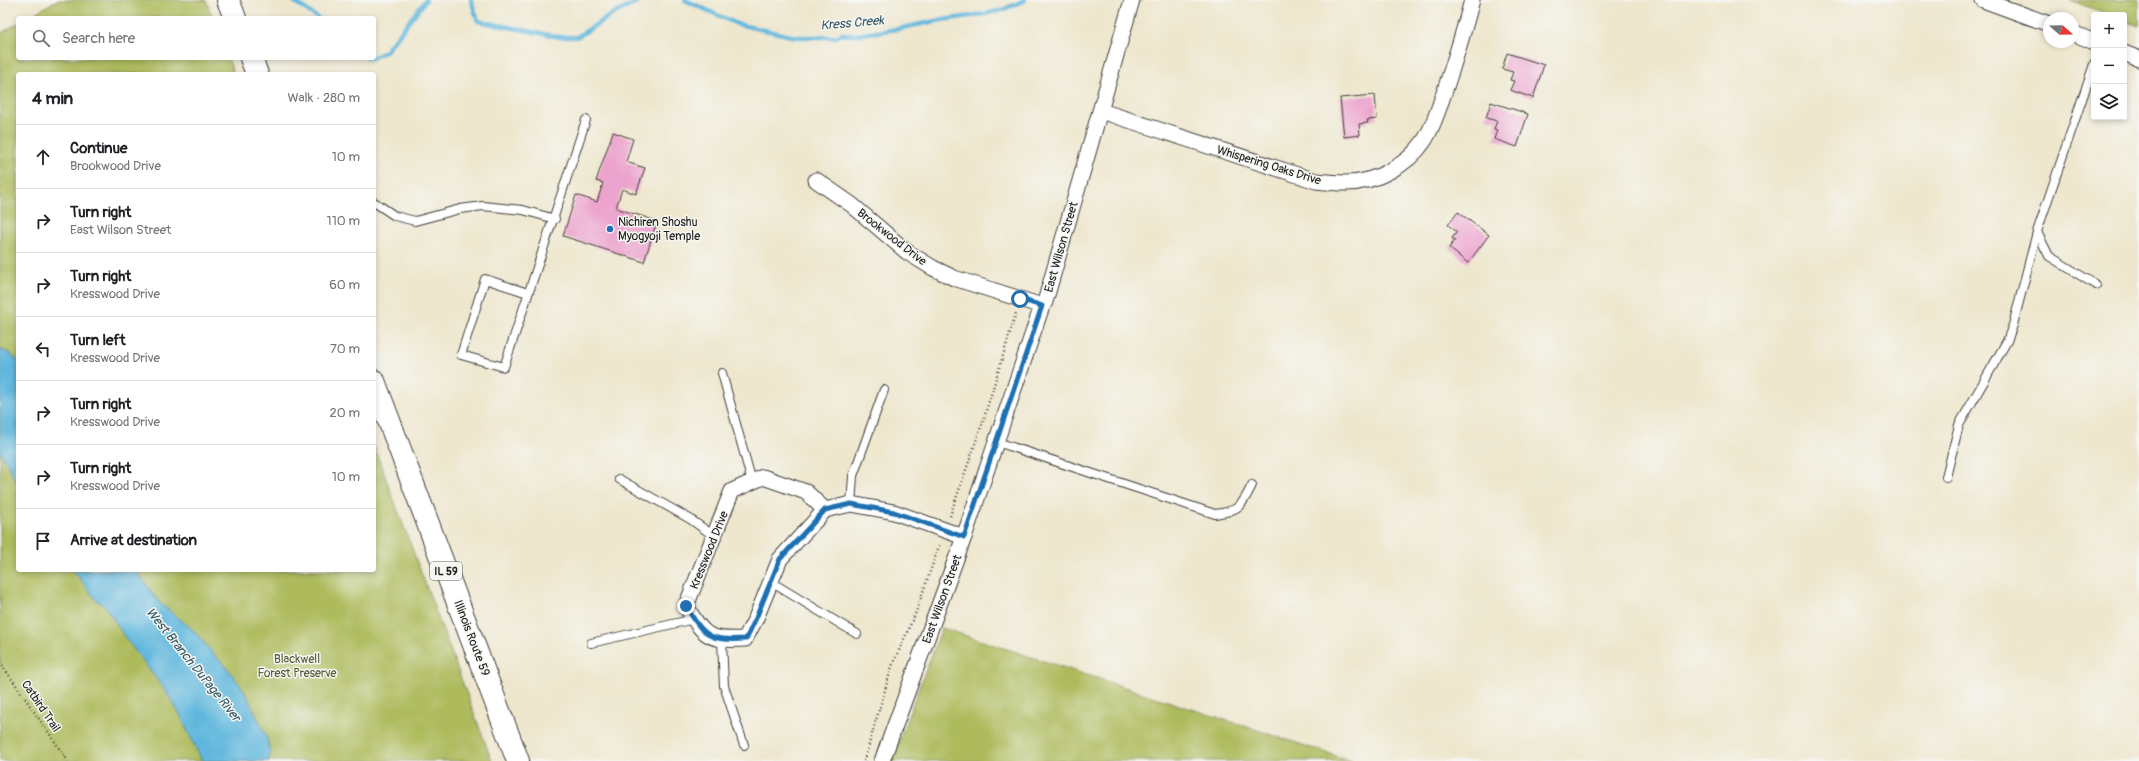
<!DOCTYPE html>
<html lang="en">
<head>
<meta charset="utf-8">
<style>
	body { margin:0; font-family:Pangolin,sans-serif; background:#f6f6f6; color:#202124 }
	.controls { position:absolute; right:12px; top:12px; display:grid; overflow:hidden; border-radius:4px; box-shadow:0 2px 6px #0003 }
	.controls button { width:36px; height:36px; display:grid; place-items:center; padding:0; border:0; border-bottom:1px solid #e0e0e0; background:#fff; color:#202124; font:20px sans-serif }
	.compass { position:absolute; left:2043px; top:12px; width:36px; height:36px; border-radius:50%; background:#fff; box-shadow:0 2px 6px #0003; rotate:110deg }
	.stop { position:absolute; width:12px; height:12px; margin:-9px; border:3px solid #1f6fb2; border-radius:50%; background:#fff }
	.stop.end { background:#1f6fb2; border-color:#fff; box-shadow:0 1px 4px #0008 }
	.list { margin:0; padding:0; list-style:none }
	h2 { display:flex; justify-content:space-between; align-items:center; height:52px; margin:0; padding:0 16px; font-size:17px }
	h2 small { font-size:13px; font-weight:400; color:#757577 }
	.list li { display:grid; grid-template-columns:26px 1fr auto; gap:12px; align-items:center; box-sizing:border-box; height:64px; padding:0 16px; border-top:1px solid #e0e0e0 }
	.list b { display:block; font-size:15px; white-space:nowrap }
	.list p { margin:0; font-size:13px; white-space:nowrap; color:#757577 }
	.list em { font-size:13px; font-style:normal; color:#757577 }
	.icon { flex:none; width:22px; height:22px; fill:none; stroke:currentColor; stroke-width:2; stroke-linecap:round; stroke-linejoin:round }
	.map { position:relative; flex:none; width:2139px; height:761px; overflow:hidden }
	.search { position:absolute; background:#fff; box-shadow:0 2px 6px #0003; left:16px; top:16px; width:360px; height:44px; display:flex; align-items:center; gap:10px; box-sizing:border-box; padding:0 14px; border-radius:4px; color:#757577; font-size:15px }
	.panel { position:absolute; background:#fff; box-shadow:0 2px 6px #0003; left:16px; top:72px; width:360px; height:500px; border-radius:4px }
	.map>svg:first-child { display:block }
</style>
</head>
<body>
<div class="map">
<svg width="2139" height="761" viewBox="0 0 2139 761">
	<rect width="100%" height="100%" fill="#f6f6f2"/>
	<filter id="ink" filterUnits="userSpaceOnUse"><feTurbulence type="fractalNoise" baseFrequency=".025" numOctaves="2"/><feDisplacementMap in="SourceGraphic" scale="8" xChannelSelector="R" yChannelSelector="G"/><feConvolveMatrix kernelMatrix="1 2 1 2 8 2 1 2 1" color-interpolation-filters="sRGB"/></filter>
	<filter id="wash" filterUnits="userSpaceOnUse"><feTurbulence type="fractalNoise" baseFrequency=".012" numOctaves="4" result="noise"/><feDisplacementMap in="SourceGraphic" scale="16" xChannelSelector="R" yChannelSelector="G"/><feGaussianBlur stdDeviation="0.9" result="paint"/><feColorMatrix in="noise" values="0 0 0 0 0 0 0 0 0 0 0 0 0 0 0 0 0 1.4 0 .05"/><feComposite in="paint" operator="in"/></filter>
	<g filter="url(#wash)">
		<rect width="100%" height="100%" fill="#eee7ce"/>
		<g fill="#aebb5d" stroke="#656c3c">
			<path d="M57,0H206L213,18H27Z"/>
			<path d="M2070,0H2139V26L2124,21V15H2109Z"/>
			<path d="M18,23V58H228L234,74H18V570H374V447L492,761H0V34Z"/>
			<path d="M942,628L1352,761H891Z"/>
		</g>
		<g fill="#60b7dd" stroke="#3e6a7c">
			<path d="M0,349L9,353L18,361V485L0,451Z"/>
			<path d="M73,570H135L160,603L193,630L216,657L224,664L244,690L266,735L270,750L269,761H202L179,713L164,689L126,639L105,606L97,601Z"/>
		</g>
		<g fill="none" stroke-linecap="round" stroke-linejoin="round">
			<g stroke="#60b7dd" stroke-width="4.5">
				<path d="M292,0L318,18"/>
				<path d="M471,0L478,21L560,37H577L613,14L642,0"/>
				<path d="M685,0L737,24L796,37H836L842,34L855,35L897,29L935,21L985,14L1002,10L1025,0"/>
				<path d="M374,57L385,52L426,0"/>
				<path d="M368,58H372"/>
			</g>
		</g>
		<g id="blocks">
			<g fill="#eca3ce">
				<path d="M1507,53L1544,65L1533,98L1510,90L1514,81L1510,80L1513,72L1502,69Z"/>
				<path d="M1375,95L1377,119L1367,120L1368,123L1359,124L1360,135L1344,137L1340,98Z"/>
				<path d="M1491,102L1528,114L1517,147L1494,139L1497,130L1494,129L1497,121L1486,118Z"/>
				<path d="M613,132L633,139L626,162L645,168L636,194L622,189L616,208L657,221L644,262L563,236L576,195L597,202L603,183L596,181Z"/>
				<path d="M1458,212L1489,235L1468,263L1449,248L1455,240L1452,238L1457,232L1448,225Z"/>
			</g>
		</g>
	</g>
	<g filter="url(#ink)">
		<use href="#blocks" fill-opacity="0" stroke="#3c3a37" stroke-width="1"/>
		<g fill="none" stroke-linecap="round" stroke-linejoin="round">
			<defs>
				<g id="lane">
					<path d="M2094,64L2037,232L2049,256L2096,285"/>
					<path d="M374,202L395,216L415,221L460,209L483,206L523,210L555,219"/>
					<path d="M528,293L485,279L461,355L504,367L586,120"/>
					<path d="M722,373L752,482"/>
					<path d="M997,442L1215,514C1239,511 1242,506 1252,485"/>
					<path d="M1946,477L1959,425L2007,341L2013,325L2037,232"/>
					<path d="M619,479L690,519L714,536"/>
					<path d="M851,504L853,476L884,390"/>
					<path d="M771,582L857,634"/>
					<path d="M722,641L724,686L744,745"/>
					<path d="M591,643L694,619"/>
				</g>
				<g id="street">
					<path d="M1983,0L2049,24"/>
					<path d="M2073,33L2094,42"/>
					<path d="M2124,53L2139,59"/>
					<path d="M1101,111L1316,181C1326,182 1336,183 1346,183C1375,183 1408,165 1424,141C1434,126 1439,107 1445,90C1455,60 1464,31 1472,0"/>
					<path d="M816,180L852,205L907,252L933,268L954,278L1042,306"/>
					<path d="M763,477L806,492L825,510L780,559L756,618L745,639C709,641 704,637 686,606L732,491Z"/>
					<path d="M825,510L851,504L894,512L964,537"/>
					<path d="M882,761L964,537L1042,306L1045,302L1132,0"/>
				</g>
				<g id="primary">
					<path d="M228,0L235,18"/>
					<path d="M251,58L257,74"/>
					<path d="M374,381L518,761"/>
				</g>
			</defs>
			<use href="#lane" stroke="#3c3a37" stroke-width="10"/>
			<use href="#street" stroke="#3c3a37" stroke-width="17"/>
			<use href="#primary" stroke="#3c3a37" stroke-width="24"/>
			<g stroke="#3c3a37" stroke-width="2.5" stroke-dasharray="1 3" stroke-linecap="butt">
				<path d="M950,516L983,421L1016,313"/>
				<path d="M0,662L68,761"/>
				<path d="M864,761L892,666L916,612L940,543"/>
			</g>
			<use href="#lane" stroke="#fff" stroke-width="8"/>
			<use href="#street" stroke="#fff" stroke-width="15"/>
			<use href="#primary" stroke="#fff" stroke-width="22"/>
		</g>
	</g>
	<g fill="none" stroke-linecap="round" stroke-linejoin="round" filter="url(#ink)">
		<path stroke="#1f6fb2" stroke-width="5" d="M686,606C704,637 709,641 746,639L756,618L780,559L825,510L851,504L894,512L964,537L1042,306L1020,299"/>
	</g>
	<circle fill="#1f6fb2" stroke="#f6f6f2" stroke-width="1.5" cx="610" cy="229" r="4"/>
	<g text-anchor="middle" stroke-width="3" stroke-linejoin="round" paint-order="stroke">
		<rect fill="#f6f6f2" stroke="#5d5d5c" stroke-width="1" x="430" y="562" width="32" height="18" rx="3"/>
		<g font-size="11" font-weight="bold" fill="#1c1c1c">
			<text x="446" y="575">IL 59</text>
		</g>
		<g font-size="12" fill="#1c1c1c" stroke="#f6f6f2">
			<text transform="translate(1269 165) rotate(17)" y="4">Whispering Oaks Drive</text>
			<text transform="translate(892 237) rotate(38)" y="4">Brookwood Drive</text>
			<text transform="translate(1061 247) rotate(-74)" y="4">East Wilson Street</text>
			<text transform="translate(709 550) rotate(-68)" y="4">Kresswood Drive</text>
			<text transform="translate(942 599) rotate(-70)" y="4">East Wilson Street</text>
			<text transform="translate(472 638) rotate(69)" y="4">Illinois Route 59</text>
			<text transform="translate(41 706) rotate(56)" y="4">Catbird Trail</text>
		</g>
		<g font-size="12" fill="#1c1c1c" stroke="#f6f6f2" text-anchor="start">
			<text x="618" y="226">Nichiren Shoshu<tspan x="618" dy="14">Myogyoji Temple</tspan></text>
		</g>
		<g font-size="12" fill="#565c36" stroke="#f6f6f2">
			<text x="297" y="663">Blackwell<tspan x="297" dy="14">Forest Preserve</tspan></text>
		</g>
		<g font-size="13" font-style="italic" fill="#375a69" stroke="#f6f6f2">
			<text transform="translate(852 22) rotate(-5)" y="5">Kress Creek</text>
			<text transform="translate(194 664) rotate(51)" y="5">West Branch DuPage River</text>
		</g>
	</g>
</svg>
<div class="controls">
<button>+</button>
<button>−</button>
<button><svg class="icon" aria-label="layers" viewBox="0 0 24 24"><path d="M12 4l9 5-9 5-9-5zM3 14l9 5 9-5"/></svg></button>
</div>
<svg class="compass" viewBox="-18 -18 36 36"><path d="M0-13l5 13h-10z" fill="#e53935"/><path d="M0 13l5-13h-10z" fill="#757577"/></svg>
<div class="stop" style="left:1020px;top:299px"></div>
<div class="stop end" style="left:686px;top:606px"></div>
<div class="search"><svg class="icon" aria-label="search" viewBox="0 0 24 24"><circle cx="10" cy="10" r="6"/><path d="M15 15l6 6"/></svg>Search here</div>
<section class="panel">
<h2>4 min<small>Walk · 280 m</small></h2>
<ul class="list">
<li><svg class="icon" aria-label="ahead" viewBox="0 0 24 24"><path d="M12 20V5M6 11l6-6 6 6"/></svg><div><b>Continue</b><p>Brookwood Drive</p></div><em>10 m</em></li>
<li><svg class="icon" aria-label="right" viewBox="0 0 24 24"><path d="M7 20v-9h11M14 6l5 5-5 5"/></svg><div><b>Turn right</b><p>East Wilson Street</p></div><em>110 m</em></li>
<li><svg class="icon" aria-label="right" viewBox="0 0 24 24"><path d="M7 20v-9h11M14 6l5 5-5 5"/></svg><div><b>Turn right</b><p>Kresswood Drive</p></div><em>60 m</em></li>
<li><svg class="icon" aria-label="left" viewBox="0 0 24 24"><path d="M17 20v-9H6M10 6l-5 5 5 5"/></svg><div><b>Turn left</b><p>Kresswood Drive</p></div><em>70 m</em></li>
<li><svg class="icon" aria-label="right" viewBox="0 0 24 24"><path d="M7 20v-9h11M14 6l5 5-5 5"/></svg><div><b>Turn right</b><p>Kresswood Drive</p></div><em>20 m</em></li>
<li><svg class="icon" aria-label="right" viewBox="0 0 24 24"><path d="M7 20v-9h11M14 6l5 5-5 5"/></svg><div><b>Turn right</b><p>Kresswood Drive</p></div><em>10 m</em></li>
<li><svg class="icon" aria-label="arrive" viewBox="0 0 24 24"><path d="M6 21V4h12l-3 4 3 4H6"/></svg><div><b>Arrive at destination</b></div></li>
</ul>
</section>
</div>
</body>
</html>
